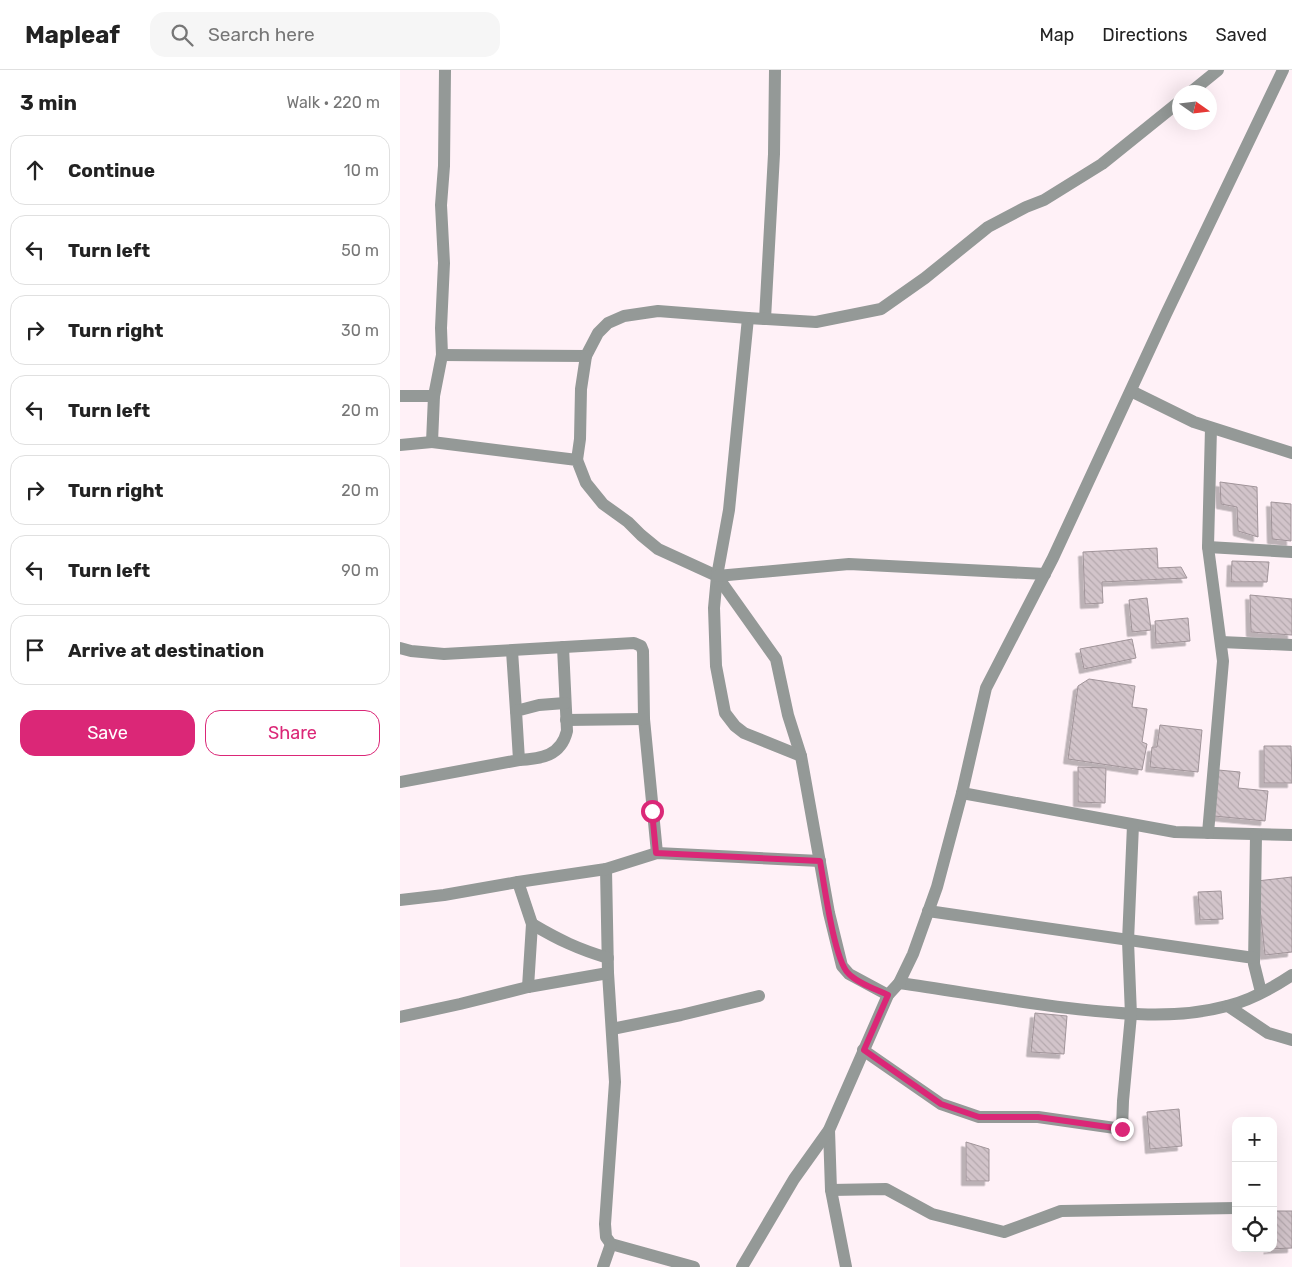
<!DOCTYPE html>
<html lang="en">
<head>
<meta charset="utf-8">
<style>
	body { margin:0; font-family:Rubik,sans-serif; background:#f6f6f6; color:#222 }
	.controls { position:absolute; right:15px; bottom:15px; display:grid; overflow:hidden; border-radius:10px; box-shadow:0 5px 20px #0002 }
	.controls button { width:45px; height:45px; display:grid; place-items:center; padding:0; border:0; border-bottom:1px solid #e0e0e0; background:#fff; color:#222; font:25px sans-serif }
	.compass { position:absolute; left:772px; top:15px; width:45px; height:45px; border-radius:50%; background:#fff; box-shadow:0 5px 20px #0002; rotate:104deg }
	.stop { position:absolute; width:15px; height:15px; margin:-11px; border:4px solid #db2777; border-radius:50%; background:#fff }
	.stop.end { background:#db2777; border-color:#fff; box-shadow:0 1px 5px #0008 }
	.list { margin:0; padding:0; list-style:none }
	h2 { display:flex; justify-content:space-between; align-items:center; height:65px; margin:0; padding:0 20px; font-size:21px }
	h2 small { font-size:16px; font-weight:400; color:#767676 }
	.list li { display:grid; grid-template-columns:32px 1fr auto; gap:15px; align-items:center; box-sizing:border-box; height:70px; margin:0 10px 10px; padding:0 10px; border:1px solid #e0e0e0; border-radius:15px }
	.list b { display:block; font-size:19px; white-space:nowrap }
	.list em { font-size:16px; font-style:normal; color:#767676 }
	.actions { display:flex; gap:10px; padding:15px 20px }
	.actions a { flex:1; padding:11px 0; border:1px solid #db2777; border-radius:15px; text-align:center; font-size:18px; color:#db2777 }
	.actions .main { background:#db2777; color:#fff }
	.icon { flex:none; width:28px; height:28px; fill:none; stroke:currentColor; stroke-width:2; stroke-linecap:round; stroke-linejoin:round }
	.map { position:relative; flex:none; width:892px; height:1197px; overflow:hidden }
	header { display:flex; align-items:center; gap:30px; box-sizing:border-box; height:70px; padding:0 25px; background:#fff; border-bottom:1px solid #e0e0e0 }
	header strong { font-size:24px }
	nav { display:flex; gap:28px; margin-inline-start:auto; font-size:18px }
	.search { width:350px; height:45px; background:#f6f6f6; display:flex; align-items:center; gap:12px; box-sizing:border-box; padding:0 18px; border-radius:15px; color:#767676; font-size:19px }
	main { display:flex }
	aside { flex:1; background:#fff }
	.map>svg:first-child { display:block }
</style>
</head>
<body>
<header>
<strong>Mapleaf</strong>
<div class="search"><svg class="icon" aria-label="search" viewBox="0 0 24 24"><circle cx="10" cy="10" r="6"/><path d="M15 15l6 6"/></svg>Search here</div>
<nav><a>Map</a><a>Directions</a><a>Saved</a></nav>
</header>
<main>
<aside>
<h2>3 min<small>Walk · 220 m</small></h2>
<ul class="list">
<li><svg class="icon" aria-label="ahead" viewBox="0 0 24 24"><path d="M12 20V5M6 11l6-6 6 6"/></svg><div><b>Continue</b></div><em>10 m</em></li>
<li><svg class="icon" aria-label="left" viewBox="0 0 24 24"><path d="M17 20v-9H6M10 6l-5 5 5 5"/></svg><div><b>Turn left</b></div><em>50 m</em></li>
<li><svg class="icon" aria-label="right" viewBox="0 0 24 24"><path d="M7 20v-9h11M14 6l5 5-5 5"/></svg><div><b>Turn right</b></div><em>30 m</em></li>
<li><svg class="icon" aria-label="left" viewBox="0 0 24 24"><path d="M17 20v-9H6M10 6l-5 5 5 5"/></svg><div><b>Turn left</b></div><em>20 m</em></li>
<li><svg class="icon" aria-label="right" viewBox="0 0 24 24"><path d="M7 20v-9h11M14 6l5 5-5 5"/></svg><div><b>Turn right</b></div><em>20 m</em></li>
<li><svg class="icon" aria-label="left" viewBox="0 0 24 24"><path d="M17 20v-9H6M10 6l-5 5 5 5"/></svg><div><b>Turn left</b></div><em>90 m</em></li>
<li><svg class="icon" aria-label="arrive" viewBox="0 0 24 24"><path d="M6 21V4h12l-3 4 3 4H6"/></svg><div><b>Arrive at destination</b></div></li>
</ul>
<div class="actions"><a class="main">Save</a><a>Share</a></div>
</aside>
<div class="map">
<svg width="892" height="1197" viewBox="0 0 892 1197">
	<defs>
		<pattern id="building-back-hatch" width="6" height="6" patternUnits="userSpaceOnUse" patternTransform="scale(1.25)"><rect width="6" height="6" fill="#d2c4ca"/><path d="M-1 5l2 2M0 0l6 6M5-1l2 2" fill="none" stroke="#b5a9ae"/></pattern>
		<filter id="shadow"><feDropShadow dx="-4.5" dy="4.5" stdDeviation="0" flood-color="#0004"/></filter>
	</defs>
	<rect width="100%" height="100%" fill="#fff1f7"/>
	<g fill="url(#building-back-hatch)" stroke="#a09499" filter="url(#shadow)">
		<path d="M820,412L857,417L858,467L838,461L837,437L821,434Z"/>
		<path d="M871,432L891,434V471L872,469Z"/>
		<path d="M757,478L758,498L781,497L787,508L702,512L703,533L685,534L683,482Z"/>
		<path d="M832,491L869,492L867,512H831Z"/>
		<path d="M850,525L892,529V565L851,562Z"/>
		<path d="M747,528L751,560L732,562L729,530Z"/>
		<path d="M788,548L790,571L756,574L755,551Z"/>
		<path d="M732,569L736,588L684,599L680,579Z"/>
		<path d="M689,609L735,616L732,637L747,639L742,672L747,674L742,700L668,689L678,616Z"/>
		<path d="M760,655L802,660L798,702L750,697L752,677H757Z"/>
		<path d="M864,676H891L892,713H864Z"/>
		<path d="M678,697L706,698L705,733L678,732Z"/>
		<path d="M818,700L840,702L838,718L868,721L865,751L814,746Z"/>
		<path d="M892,807V882L865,885L857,811Z"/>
		<path d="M821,821L823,849L800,850L798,822Z"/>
		<path d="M635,943L667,946L664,984L631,982Z"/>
		<path d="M779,1039L782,1076L750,1079L747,1042Z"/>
		<path d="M566,1072L589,1079V1111H566Z"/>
		<path d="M873,1141H892V1178L868,1179L873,1178Z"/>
	</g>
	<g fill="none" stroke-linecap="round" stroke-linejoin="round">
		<g stroke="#949997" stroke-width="12">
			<path d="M45,0L44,96L41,135L44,193L41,258L42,285L34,326L32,372L177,390L186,413L203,434L228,452L241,465L258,479L317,506L376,589L388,645L401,686L429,843L442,896L449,904L488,925"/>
			<path d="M791,22L818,0"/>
			<path d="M348,248L329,440L317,506L314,538L316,596L325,643L335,656L344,663L401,686"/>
			<path d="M365,249L374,84L375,0"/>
			<path d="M42,285L186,286L198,263L208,253L224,246L258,241L348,248L416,252L481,239L525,208L588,157L626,137L644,130L702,94L779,32"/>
			<path d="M731,321L794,352L892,383"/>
			<path d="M0,326H34"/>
			<path d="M0,375L32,372"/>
			<path d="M177,390L180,369L181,319L186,286"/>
			<path d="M808,477L892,482"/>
			<path d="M317,506L449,494L645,504"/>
			<path d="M821,572L892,575"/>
			<path d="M0,578L11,581L44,584L234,573L241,576L243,581L244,649L257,783"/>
			<path d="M112,581L116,641"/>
			<path d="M166,650L244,649"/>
			<path d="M119,690C141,689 161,686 167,661L163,577"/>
			<path d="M0,712L119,690L116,641L139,635L165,633"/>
			<path d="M562,723L775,762L892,765"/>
			<path d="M808,763L823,591L808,477L811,358"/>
			<path d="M856,765L854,894L861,922"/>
			<path d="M206,799L208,903L215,1012L205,1154L206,1167L211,1174L294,1197"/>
			<path d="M118,812L132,854L128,917"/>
			<path d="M0,830L44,825L118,812L206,799L257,783L420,791"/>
			<path d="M528,841L854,888"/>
			<path d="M132,854C159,870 178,879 208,888"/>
			<path d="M499,913C555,921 611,931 668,938C721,944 775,950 827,936C848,931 874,917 892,905"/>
			<path d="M828,936L868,963L892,970"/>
			<path d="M0,947L60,934L128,917L208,903"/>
			<path d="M212,959L281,945L359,926"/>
			<path d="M463,980L541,1034L579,1047H638L722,1059L723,1031L731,945L728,871L733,755"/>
			<path d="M429,1060L431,1120L446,1197"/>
			<path d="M431,1120L486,1119L532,1144L604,1162L661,1141L836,1138"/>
			<path d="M203,1197L211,1174"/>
			<path d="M342,1197L394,1109L429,1060L488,925L499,913L513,884L537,817L562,723L586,618L653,488L766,244L883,0"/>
		</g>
	</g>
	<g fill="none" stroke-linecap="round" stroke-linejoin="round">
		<path stroke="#db2777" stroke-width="6" d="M252,741L256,783L420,791C424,813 434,889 448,903C457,913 475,919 488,925L464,980L541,1034L579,1047H638L722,1059"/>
	</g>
</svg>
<div class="controls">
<button>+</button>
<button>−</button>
<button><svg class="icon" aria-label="locate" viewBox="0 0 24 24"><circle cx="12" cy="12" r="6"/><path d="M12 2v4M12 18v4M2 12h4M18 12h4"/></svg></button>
</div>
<svg class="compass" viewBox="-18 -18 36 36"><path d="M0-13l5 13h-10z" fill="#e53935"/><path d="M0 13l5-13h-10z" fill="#767676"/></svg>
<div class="stop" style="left:252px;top:741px"></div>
<div class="stop end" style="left:722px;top:1059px"></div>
</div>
</main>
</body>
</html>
